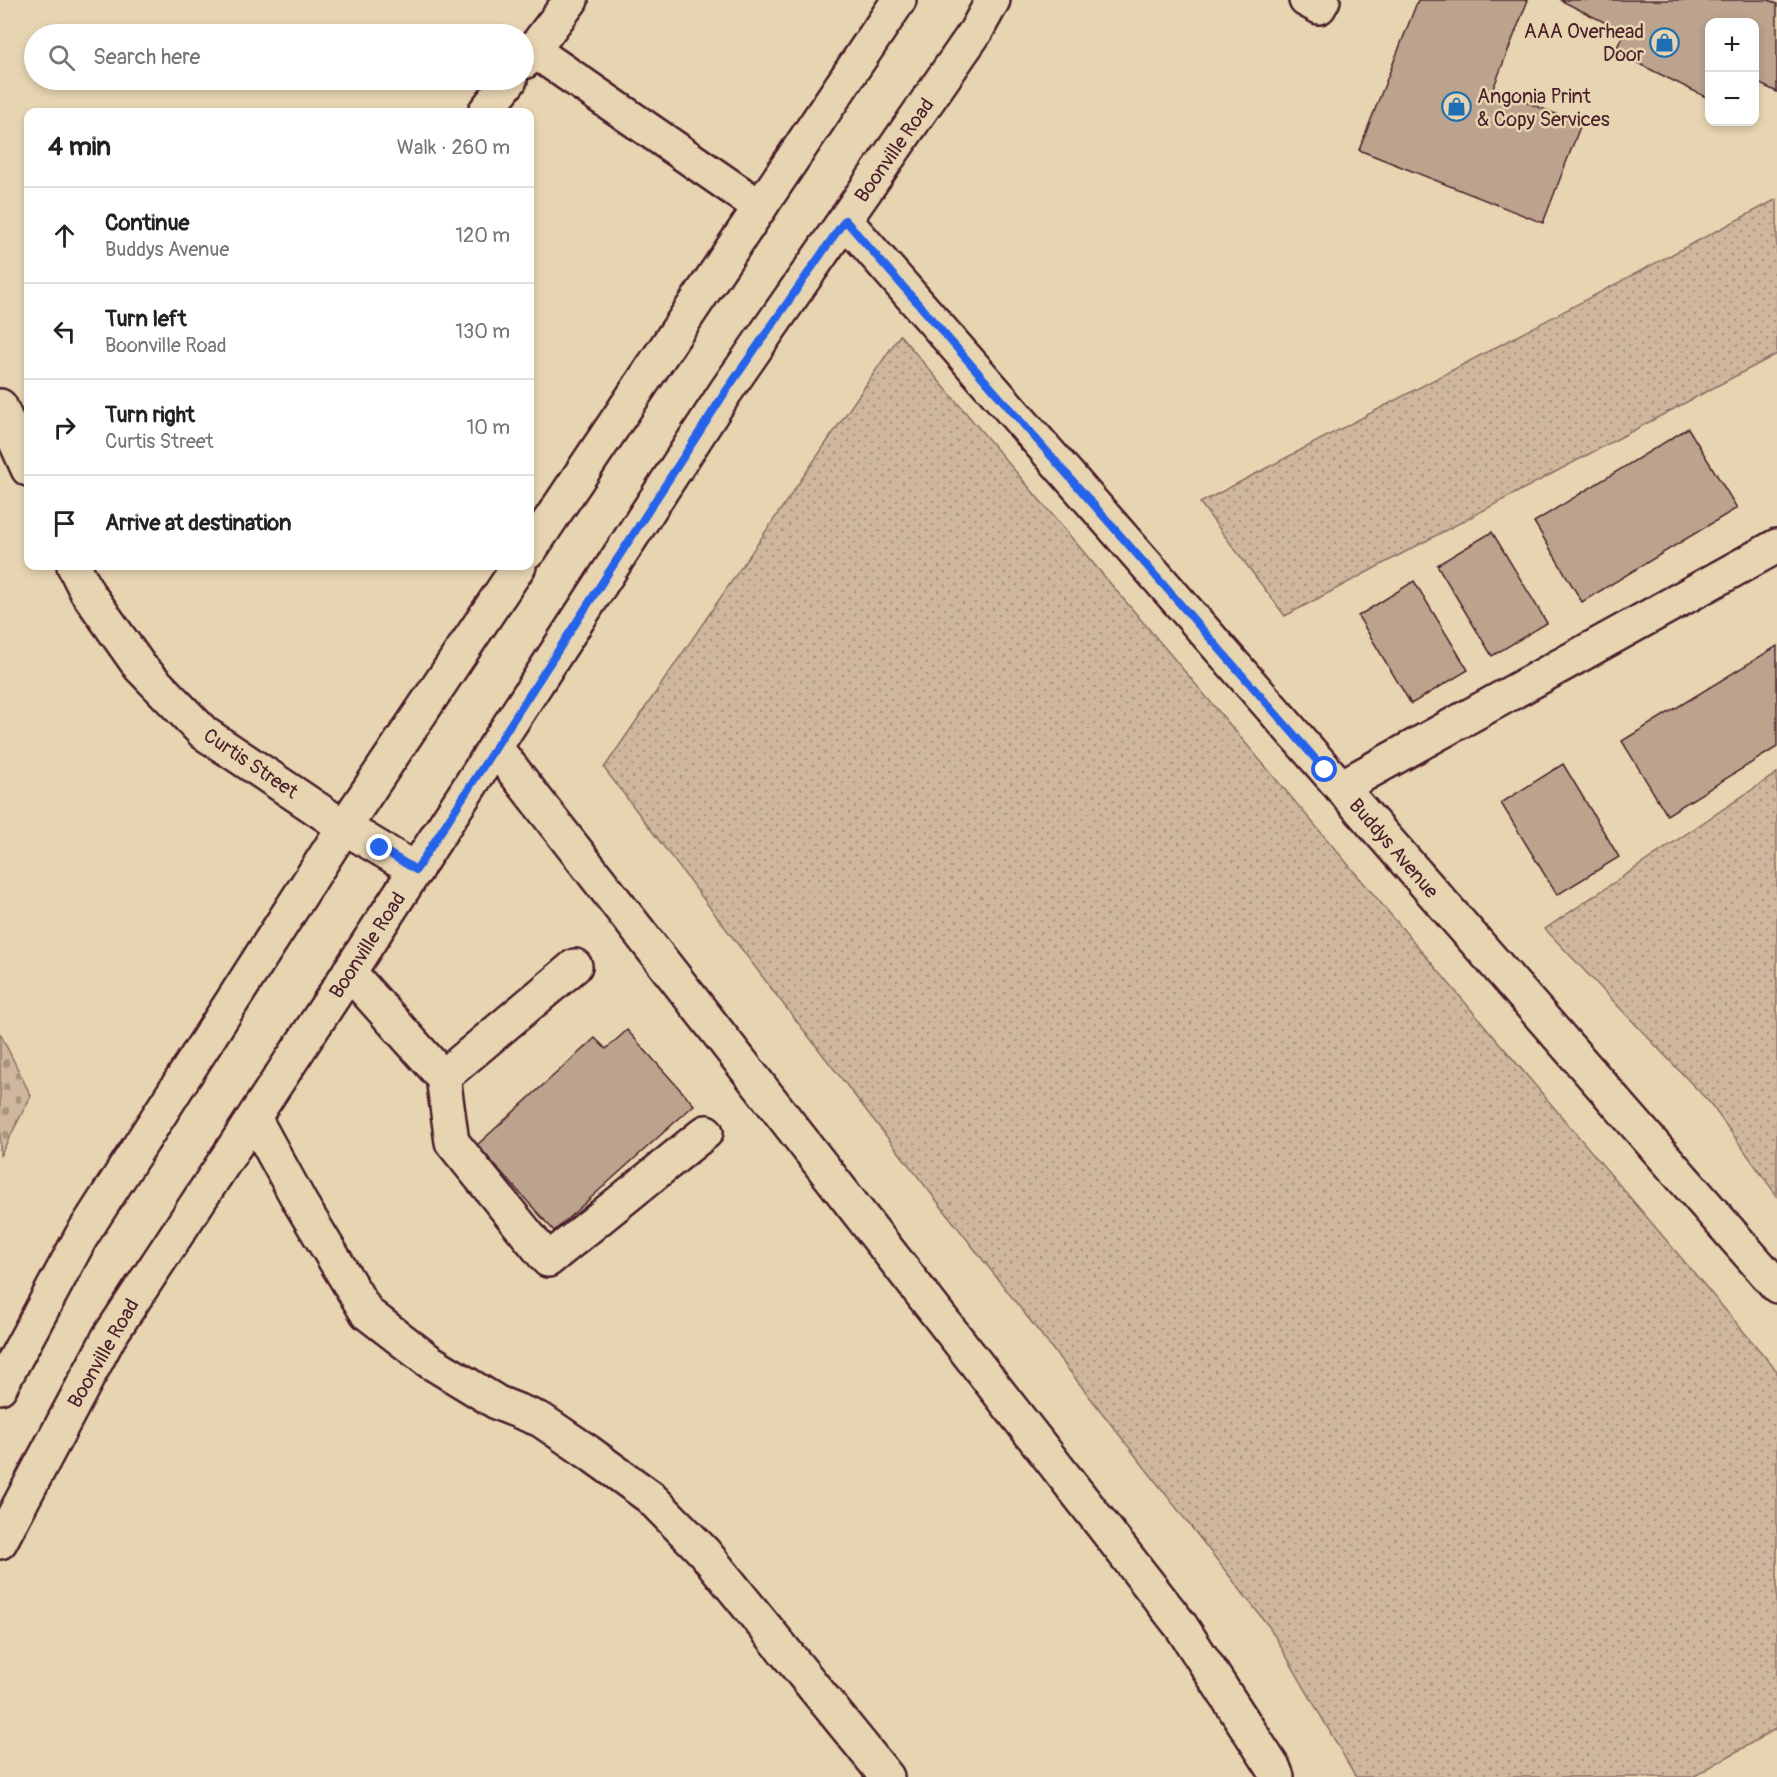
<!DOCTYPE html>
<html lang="en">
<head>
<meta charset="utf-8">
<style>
	body { margin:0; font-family:Pangolin,sans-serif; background:#f6f6f6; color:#222 }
	.controls { position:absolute; right:18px; top:18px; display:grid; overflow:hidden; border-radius:12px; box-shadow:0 3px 9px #0003 }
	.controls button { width:54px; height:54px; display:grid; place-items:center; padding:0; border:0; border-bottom:2px solid #e0e0e0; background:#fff; color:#222; font:30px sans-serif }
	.stop { position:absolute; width:18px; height:18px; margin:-14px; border:4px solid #2563eb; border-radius:50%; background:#fff }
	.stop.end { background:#2563eb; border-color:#fff; box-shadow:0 2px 6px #0008 }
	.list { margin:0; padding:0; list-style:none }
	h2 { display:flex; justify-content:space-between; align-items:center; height:78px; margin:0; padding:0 24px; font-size:26px }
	h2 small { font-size:20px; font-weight:400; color:#767676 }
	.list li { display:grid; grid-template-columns:39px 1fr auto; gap:18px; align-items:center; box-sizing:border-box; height:96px; padding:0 24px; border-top:2px solid #e0e0e0 }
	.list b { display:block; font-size:22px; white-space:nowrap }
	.list p { margin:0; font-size:20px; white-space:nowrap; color:#767676 }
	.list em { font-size:20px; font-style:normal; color:#767676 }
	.icon { flex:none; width:33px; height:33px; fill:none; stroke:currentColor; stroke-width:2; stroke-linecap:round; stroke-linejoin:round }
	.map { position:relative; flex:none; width:1777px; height:1777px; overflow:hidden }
	.search { position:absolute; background:#fff; box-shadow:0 3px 9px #0003; left:24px; top:24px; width:510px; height:66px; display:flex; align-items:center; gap:15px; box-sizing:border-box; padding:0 21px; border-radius:33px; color:#767676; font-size:22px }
	.panel { position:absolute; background:#fff; box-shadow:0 3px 9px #0003; left:24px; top:108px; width:510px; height:462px; border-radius:12px }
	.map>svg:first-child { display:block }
</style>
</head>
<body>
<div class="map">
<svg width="1777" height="1777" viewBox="0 0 1777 1777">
	<defs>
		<pattern id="grass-dots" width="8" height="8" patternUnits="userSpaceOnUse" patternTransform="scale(1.5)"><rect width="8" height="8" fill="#ceb79c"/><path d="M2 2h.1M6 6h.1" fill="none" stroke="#a9947f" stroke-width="1.8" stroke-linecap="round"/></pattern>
		<pattern id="cemetery-stones" width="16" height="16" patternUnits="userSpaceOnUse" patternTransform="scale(1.5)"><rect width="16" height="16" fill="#ceb79c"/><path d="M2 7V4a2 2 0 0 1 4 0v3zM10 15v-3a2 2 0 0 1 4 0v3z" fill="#a9947f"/></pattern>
	</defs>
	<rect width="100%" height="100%" fill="#e7d5b2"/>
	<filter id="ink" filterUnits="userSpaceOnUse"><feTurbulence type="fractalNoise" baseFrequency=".0167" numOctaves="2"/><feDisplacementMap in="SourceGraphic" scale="12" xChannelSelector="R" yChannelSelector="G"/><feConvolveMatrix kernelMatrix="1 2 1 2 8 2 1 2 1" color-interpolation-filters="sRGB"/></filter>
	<g filter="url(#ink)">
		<g fill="url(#grass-dots)" stroke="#8c6b64" stroke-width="1.5">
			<path d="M1777,199V354L1285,616L1200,503Z"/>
			<path d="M900,335L1777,1371V1728L1693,1777H1356L1270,1628L777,996L604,768Z"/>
			<path d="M1777,773V1196L1710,1103L1545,929Z"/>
		</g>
		<path fill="url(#cemetery-stones)" stroke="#8c6b64" stroke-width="1.5" d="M0,1033L31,1096L0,1156Z"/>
		<g fill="#bba38d" stroke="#4a1f2b" stroke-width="1.5">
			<path d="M1418,0H1528L1493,89L1581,124L1543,223L1359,150Z"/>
			<path d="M1560,0H1769L1777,4V92L1754,81V22H1710V99L1615,52L1624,32Z"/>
			<path d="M1688,428L1737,508L1582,602L1534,522Z"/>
			<path d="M1492,532L1547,623L1492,656L1437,565Z"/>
			<path d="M1414,581L1468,670L1411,704L1358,616Z"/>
			<path d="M1777,646V747L1667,815L1622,741Z"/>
			<path d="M1563,764L1619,857L1557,895L1501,803Z"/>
			<path d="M627,1030L694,1105L554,1231L477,1145L595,1038L606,1049Z"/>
		</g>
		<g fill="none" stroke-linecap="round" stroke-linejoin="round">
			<defs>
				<g id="minor">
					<path d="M1306,0L1319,7L1323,0"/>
					<path d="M533,50L760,207"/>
					<path d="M524,62L571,0"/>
					<path d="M485,112L510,80"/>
					<path d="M845,220L1777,1286"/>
					<path d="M0,406L28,469"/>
					<path d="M74,566L87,592L140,667L204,733L344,827L416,870"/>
					<path d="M495,747L1181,1626L1274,1769L1277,1777"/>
					<path d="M1341,787L1777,546"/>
					<path d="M349,972L443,1077L575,966"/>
					<path d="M443,1077L452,1142L548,1260L706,1132"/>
					<path d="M254,1118L301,1204L367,1313L429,1361L498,1403L541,1420L588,1452L650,1497L704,1552L887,1777"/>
				</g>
				<g id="major">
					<path d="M530,550L899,0"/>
					<path d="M0,1387L81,1237L344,827L519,566"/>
					<path d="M0,1542L109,1337L335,994L726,391L976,31L993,0"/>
				</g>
			</defs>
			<use href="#minor" stroke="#4a1f2b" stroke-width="38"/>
			<use href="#major" stroke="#4a1f2b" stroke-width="38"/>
			<use href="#minor" stroke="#e7d5b2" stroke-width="33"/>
			<use href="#major" stroke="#e7d5b2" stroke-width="33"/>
		</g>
	</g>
	<g fill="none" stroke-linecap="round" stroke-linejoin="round" filter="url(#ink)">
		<path stroke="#2563eb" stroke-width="8" d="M380,848L416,870L726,391L845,220L1325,770"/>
	</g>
	<defs>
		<symbol id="shop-ring" viewBox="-11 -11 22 22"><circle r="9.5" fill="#e7d5b2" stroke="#1f6fb2" stroke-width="1.5"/><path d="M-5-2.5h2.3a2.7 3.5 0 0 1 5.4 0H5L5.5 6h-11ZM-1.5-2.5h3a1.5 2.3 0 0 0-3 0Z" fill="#1f6fb2"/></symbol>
	</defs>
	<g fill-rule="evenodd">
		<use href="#shop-ring" x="1648" y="26" width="33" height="33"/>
		<use href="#shop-ring" x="1440" y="90" width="33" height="33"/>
	</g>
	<g text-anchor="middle" stroke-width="5" stroke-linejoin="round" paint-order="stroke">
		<g font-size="20" fill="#4a1f2b" stroke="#e7d5b2" text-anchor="end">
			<text x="1644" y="38">AAA Overhead<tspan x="1644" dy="23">Door</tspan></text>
			<text x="1477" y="103" text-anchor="start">Angonia Print<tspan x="1477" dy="23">&amp; Copy Services</tspan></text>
		</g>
		<g font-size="20" fill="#4a1f2b" stroke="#e7d5b2">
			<text transform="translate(894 150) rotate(-55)" y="7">Boonville Road</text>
			<text transform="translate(251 763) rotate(34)" y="7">Curtis Street</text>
			<text transform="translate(1394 848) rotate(49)" y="7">Buddys Avenue</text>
			<text transform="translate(367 945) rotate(-57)" y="7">Boonville Road</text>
			<text transform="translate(103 1353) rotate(-60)" y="7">Boonville Road</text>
		</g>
	</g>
</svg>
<div class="controls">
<button>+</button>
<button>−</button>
</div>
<div class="stop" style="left:1325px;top:770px"></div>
<div class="stop end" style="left:380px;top:848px"></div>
<div class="search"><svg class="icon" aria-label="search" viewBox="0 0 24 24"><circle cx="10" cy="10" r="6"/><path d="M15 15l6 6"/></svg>Search here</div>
<section class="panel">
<h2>4 min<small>Walk · 260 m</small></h2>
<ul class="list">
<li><svg class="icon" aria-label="ahead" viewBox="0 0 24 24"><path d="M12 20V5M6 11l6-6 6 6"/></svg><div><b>Continue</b><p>Buddys Avenue</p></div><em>120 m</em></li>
<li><svg class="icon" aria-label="left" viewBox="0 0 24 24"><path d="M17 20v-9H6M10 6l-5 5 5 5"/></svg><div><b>Turn left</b><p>Boonville Road</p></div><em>130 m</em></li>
<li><svg class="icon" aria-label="right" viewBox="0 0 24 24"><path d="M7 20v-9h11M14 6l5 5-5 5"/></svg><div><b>Turn right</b><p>Curtis Street</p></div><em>10 m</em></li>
<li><svg class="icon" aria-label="arrive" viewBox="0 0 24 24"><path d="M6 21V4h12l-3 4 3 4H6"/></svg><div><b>Arrive at destination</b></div></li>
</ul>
</section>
</div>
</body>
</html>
